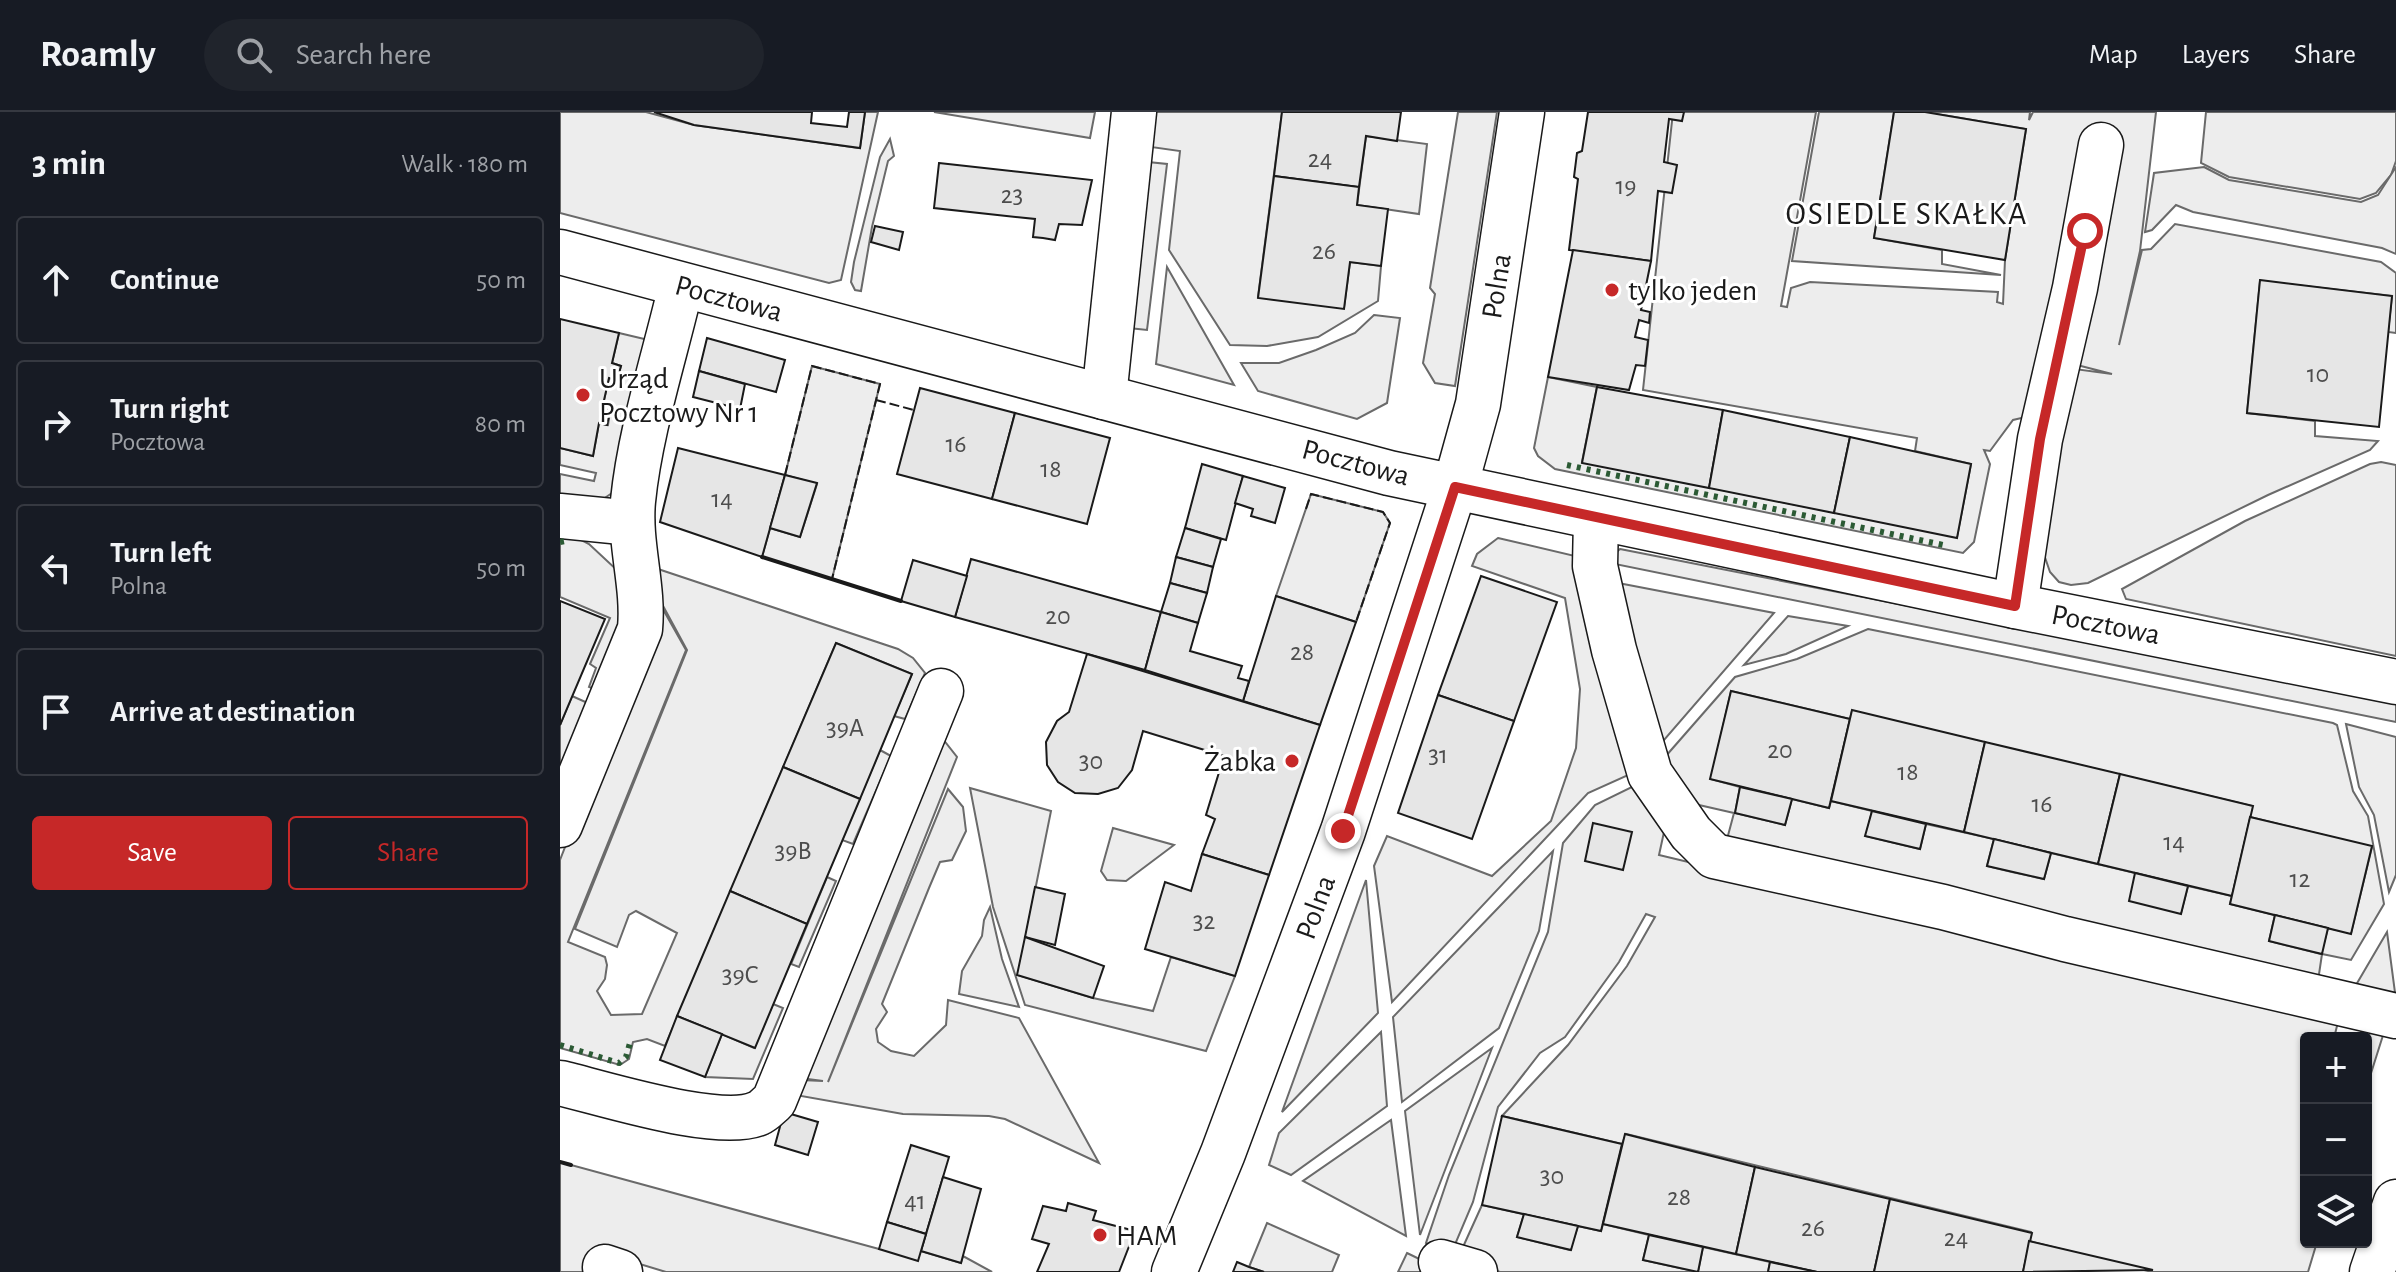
<!DOCTYPE html>
<html lang="en">
<head>
<meta charset="utf-8">
<style>
	body { margin:0; font-family:"Alegreya Sans",sans-serif; background:#20242c; color:#f1f3f6 }
	.controls { position:absolute; right:24px; bottom:24px; display:grid; overflow:hidden; border-radius:8px; box-shadow:0 2px 6px #0004 }
	.controls button { width:72px; height:72px; display:grid; place-items:center; padding:0; border:0; border-bottom:2px solid #363941; background:#171b24; color:#f1f3f6; font:40px sans-serif }
	.stop { position:absolute; width:24px; height:24px; margin:-18px; border:6px solid #c62828; border-radius:50%; background:#fff }
	.stop.end { background:#c62828; border-color:#fff; box-shadow:0 2px 8px #0008 }
	.list { margin:0; padding:0; list-style:none }
	h2 { display:flex; justify-content:space-between; align-items:center; height:104px; margin:0; padding:0 32px; font-size:34px }
	h2 small { font-size:26px; font-weight:400; color:#9ea1a6 }
	.list li { display:grid; grid-template-columns:52px 1fr auto; gap:24px; align-items:center; box-sizing:border-box; height:128px; margin:0 16px 16px; padding:0 16px; border:2px solid #363941; border-radius:8px }
	.list b { display:block; font-size:30px; white-space:nowrap }
	.list p { margin:0; font-size:26px; white-space:nowrap; color:#9ea1a6 }
	.list em { font-size:26px; font-style:normal; color:#9ea1a6 }
	.actions { display:flex; gap:16px; padding:24px 32px }
	.actions a { flex:1; padding:18px 0; border:2px solid #c62828; border-radius:8px; text-align:center; font-size:28px; color:#c62828 }
	.actions .main { background:#c62828; color:#fff }
	.icon { flex:none; width:44px; height:44px; fill:none; stroke:currentColor; stroke-width:2; stroke-linecap:round; stroke-linejoin:round }
	.map { position:relative; flex:none; width:1836px; height:1160px; overflow:hidden }
	header { display:flex; align-items:center; gap:48px; box-sizing:border-box; height:112px; padding:0 40px; background:#171b24; border-bottom:2px solid #363941 }
	header strong { font-size:38px }
	nav { display:flex; gap:44px; margin-inline-start:auto; font-size:28px }
	.search { width:560px; height:72px; background:#20242c; display:flex; align-items:center; gap:20px; box-sizing:border-box; padding:0 28px; border-radius:44px; color:#9ea1a6; font-size:30px }
	main { display:flex }
	aside { flex:1; background:#171b24 }
	.map>svg:first-child { display:block }
</style>
</head>
<body>
<header>
<strong>Roamly</strong>
<div class="search"><svg class="icon" aria-label="search" viewBox="0 0 24 24"><circle cx="10" cy="10" r="6"/><path d="M15 15l6 6"/></svg>Search here</div>
<nav><a>Map</a><a>Layers</a><a>Share</a></nav>
</header>
<main>
<aside>
<h2>3 min<small>Walk · 180 m</small></h2>
<ul class="list">
<li><svg class="icon" aria-label="ahead" viewBox="0 0 24 24"><path d="M12 20V5M6 11l6-6 6 6"/></svg><div><b>Continue</b></div><em>50 m</em></li>
<li><svg class="icon" aria-label="right" viewBox="0 0 24 24"><path d="M7 20v-9h11M14 6l5 5-5 5"/></svg><div><b>Turn right</b><p>Pocztowa</p></div><em>80 m</em></li>
<li><svg class="icon" aria-label="left" viewBox="0 0 24 24"><path d="M17 20v-9H6M10 6l-5 5 5 5"/></svg><div><b>Turn left</b><p>Polna</p></div><em>50 m</em></li>
<li><svg class="icon" aria-label="arrive" viewBox="0 0 24 24"><path d="M6 21V4h12l-3 4 3 4H6"/></svg><div><b>Arrive at destination</b></div></li>
</ul>
<div class="actions"><a class="main">Save</a><a>Share</a></div>
</aside>
<div class="map">
<svg width="1836" height="1160" viewBox="0 0 1836 1160">
	<rect width="100%" height="100%" fill="#fff"/>
	<g fill="#ededed" stroke="#6a6a6a" stroke-width="2" fill-rule="evenodd">
		<path d="M0,0H86L134,13L300,36L305,0H318L281,168L269,171L0,101Z"/>
		<path d="M374,0H535L530,26Z"/>
		<path d="M595,0H722L698,185L784,196L790,150L821,154L818,189L758,225L707,234L670,233L609,138L620,39L591,35Z"/>
		<path d="M898,0H937L895,274L875,271L863,251L875,182L870,176Z"/>
		<path d="M1113,0H1256L1221,194L1227,195L1231,176L1250,170L1438,180L1437,190L1443,192L1445,148L1466,17L1365,0H1470L1469,8L1473,0H1596L1580,139L1559,233L1582,138L1591,137L1615,112L1821,150L1836,161V221L1828,220L1832,184L1700,169L1687,301L1755,309V324L1818,329L1810,338L1708,383L1528,471L1511,473L1499,470L1490,460L1478,425L1515,257L1552,262L1482,244L1466,305L1453,308L1430,339L1424,338L1430,352L1414,430L1403,441L995,357L978,344L974,336L988,265L1037,275L1022,350L1397,425L1411,352L1355,339L1357,326L1083,278Z"/>
		<path d="M1259,0H1334L1314,126L1382,138V152L1441,163L1232,149Z"/>
		<path d="M1646,0H1836V49L1831,63L1816,81L1800,87L1669,65L1641,51Z"/>
		<path d="M806,24L867,32L859,102L797,93Z"/>
		<path d="M330,27L334,44L328,49L312,115L301,179L295,178L291,170L294,150L320,45Z"/>
		<path d="M588,50L607,52L587,218L569,216Z"/>
		<path d="M1644,55L1669,68L1801,90L1818,83L1836,55V142L1822,136L1633,100L1616,93L1592,118L1585,120L1594,61Z"/>
		<path d="M607,155L674,273L596,252Z"/>
		<path d="M814,203L840,206L827,291L797,307L698,279L681,251H719L756,238L795,221Z"/>
		<path d="M59,221L97,230L55,379L30,396L0,383V362L34,369L36,361L0,353V336L33,344L39,311L48,313L50,300L42,297L49,266L57,268L61,254L52,251Z"/>
		<path d="M252,254L320,272L272,467L202,445L210,416L240,425L257,372L225,363Z"/>
		<path d="M1821,350L1836,353V544L1566,487L1562,477L1685,409L1810,352Z"/>
		<path d="M751,382L823,400L830,411L796,510L716,484Z"/>
		<path d="M0,422H10L29,432L59,460L68,499L37,578L29,575L36,556L30,552L50,506L0,485Z"/>
		<path d="M938,426L1015,444L1075,660L1028,681L832,890L814,754L827,724L932,764L991,709L1016,636L1020,577L1005,486L912,454L917,442Z"/>
		<path d="M1060,437L1836,590V610L1045,450Z"/>
		<path d="M89,454L338,537L353,546L365,561L345,607L334,604L352,562L276,531L105,934L87,927L73,930L69,947L60,953L0,936V748L100,492L126,538L8,830L45,845L47,853L45,867L37,879L51,903L82,902L117,821L76,799L69,803L57,835L15,817L127,538L102,492Z"/>
		<path d="M1053,470L1214,501L1098,635Z"/>
		<path d="M1228,504L1288,514L1226,542L1184,553Z"/>
		<path d="M1308,517L1773,611L1777,613L1793,679L1808,704L1824,792L1791,848L1762,842L1758,869L1166,731L1174,701L1139,693L1128,687L1105,645L1175,565L1237,547ZM1171,579L1290,607L1292,599L1692,694L1690,705L1812,735L1791,821L1768,816L1761,842L1709,829L1715,803L1670,792L1672,784L1628,774L1621,801L1575,761L1491,741L1484,767L1452,760L1427,754L1434,727L1366,712L1360,737L1306,724L1312,699L1271,689L1269,696L1232,687L1225,713L1175,701L1180,675L1151,667Z"/>
		<path d="M12,584L30,592L0,665V613Z"/>
		<path d="M1786,612L1836,625V763L1829,780L1814,703L1799,675Z"/>
		<path d="M375,617L397,645L268,970L388,677L403,695L406,719L392,748L380,750L369,776L322,892L327,900L316,917L318,930L331,939L354,944L386,913L388,888L459,906L539,1051L445,1007L429,1004L343,1002L241,984V968L263,969L240,966Z"/>
		<path d="M320,638L331,644L293,732L282,728Z"/>
		<path d="M1084,669L1106,711L1099,743L1779,906L1774,926H1746V1130H1757L1748,1160H1592L1469,1129L1471,1120L1066,1022L1062,1032L942,1004L1008,933L1067,854L1095,805L1086,802L1059,850L1005,925L980,941L938,995L913,1090L891,1142L866,1131L889,1063L988,820L1003,731L1035,693Z"/>
		<path d="M410,676L491,699L458,863L533,886L593,899L611,845L675,864L646,939L465,893L433,795Z"/>
		<path d="M553,716L614,733L566,769L547,768L541,759Z"/>
		<path d="M993,739L979,819L939,916L842,990L833,905Z"/>
		<path d="M267,765L276,769L239,855L231,852Z"/>
		<path d="M806,768L818,901L722,1000Z"/>
		<path d="M430,795L442,847L459,895L399,882L402,859L422,824L424,808Z"/>
		<path d="M1827,820L1836,888L1796,873Z"/>
		<path d="M213,892L223,896L193,967L145,965L162,922L194,936Z"/>
		<path d="M1808,913L1825,917L1806,977L1804,926Z"/>
		<path d="M821,920L827,994L731,1063L709,1053L719,1021Z"/>
		<path d="M932,936L860,1123L845,999Z"/>
		<path d="M831,1008L846,1124L743,1069Z"/>
		<path d="M0,1050L319,1137L361,1139L401,1151L403,1144L432,1160H106L47,1142L43,1160H0Z"/>
		<path d="M922,1093L964,1102L957,1125L1010,1138L1018,1114L1041,1119L1043,1112L1089,1123L1083,1148L1138,1160L1143,1135L1210,1150L1208,1160H940L898,1146Z"/>
		<path d="M707,1111L779,1143L772,1160H704L689,1155Z"/>
		<path d="M847,1141L878,1156L876,1160H838Z"/>
	</g>
	<g fill="#e6e6e6" stroke="#1a1a1a" stroke-width="2">
		<path d="M94,0H252L251,11L287,15L289,0H305L300,36L134,13Z"/>
		<path d="M722,0H841L837,29L806,24L799,75L714,64Z"/>
		<path d="M1028,0H1124L1122,9L1109,7L1104,50L1117,53L1112,81L1098,79L1091,149L1009,138L1018,67L1014,65L1017,41L1022,39Z"/>
		<path d="M1334,0H1365L1466,17L1445,148L1314,126Z"/>
		<path d="M379,51L532,68L522,113L499,112L495,128L483,126L473,125L475,107L374,96Z"/>
		<path d="M714,64L799,75L797,93L828,97L821,154L790,150L784,197L698,186Z"/>
		<path d="M315,114L343,120L339,138L311,130Z"/>
		<path d="M1013,138L1091,149L1081,198L1090,200L1089,211L1079,208L1075,225L1088,228L1085,254L1076,253L1069,278L988,265Z"/>
		<path d="M1700,168L1832,184L1819,315L1687,301Z"/>
		<path d="M0,207L59,221L52,251L61,254L57,268L49,266L42,297L50,300L47,313L39,311L33,344L0,336Z"/>
		<path d="M147,226L225,248L216,280L139,259Z"/>
		<path d="M139,259L185,272L180,297L133,285Z"/>
		<path d="M1037,275L1163,298L1149,376L1022,351Z"/>
		<path d="M360,276L455,301L432,387L337,362Z"/>
		<path d="M1163,298L1290,325L1274,401L1149,376Z"/>
		<path d="M455,301L550,326L527,412L432,387Z"/>
		<path d="M1290,325L1411,352L1397,426L1274,401Z"/>
		<path d="M118,336L225,363L202,445L100,410Z"/>
		<path d="M642,352L683,364L666,428L625,416Z"/>
		<path d="M225,363L257,371L240,425L210,416Z"/>
		<path d="M683,364L725,376L715,411L691,404L693,397L675,391Z"/>
		<path d="M625,416L661,427L653,455L616,445Z"/>
		<path d="M616,445L653,455L647,481L610,471Z"/>
		<path d="M411,447L601,500L585,558L395,505Z"/>
		<path d="M353,448L407,464L395,505L341,489Z"/>
		<path d="M921,464L997,490L954,609L878,583Z"/>
		<path d="M610,471L647,481L638,511L601,500Z"/>
		<path d="M716,484L796,510L760,613L683,589Z"/>
		<path d="M0,489L45,507L0,613Z"/>
		<path d="M601,500L638,511L630,539L682,554L678,566L689,569L683,589L585,558Z"/>
		<path d="M276,531L352,562L300,687L223,655Z"/>
		<path d="M527,542L760,613L709,763L642,742L655,707L646,703L664,644L583,619L572,658L558,676L538,682L515,681L498,670L487,653L486,630L497,609L509,600Z"/>
		<path d="M1171,579L1290,607L1269,696L1150,667Z"/>
		<path d="M878,583L954,609L912,727L838,701Z"/>
		<path d="M1292,598L1425,630L1404,720L1271,689Z"/>
		<path d="M1425,630L1560,662L1538,752L1404,720Z"/>
		<path d="M223,655L300,687L247,812L170,779Z"/>
		<path d="M1560,662L1693,694L1672,784L1538,752Z"/>
		<path d="M1180,675L1232,687L1225,713L1175,701Z"/>
		<path d="M1312,699L1366,712L1360,737L1305,724Z"/>
		<path d="M1690,705L1812,734L1791,822L1670,792Z"/>
		<path d="M1033,711L1072,720L1063,758L1025,749Z"/>
		<path d="M1434,727L1491,741L1484,767L1427,754Z"/>
		<path d="M642,742L709,763L675,864L585,837L605,770L631,779Z"/>
		<path d="M1575,761L1628,774L1621,802L1569,789Z"/>
		<path d="M475,775L505,782L495,833L465,825Z"/>
		<path d="M170,779L247,812L195,936L117,904Z"/>
		<path d="M1715,803L1768,816L1762,842L1709,829Z"/>
		<path d="M465,825L544,854L533,886L457,863Z"/>
		<path d="M117,904L162,922L145,965L100,948Z"/>
		<path d="M224,1000L258,1010L248,1043L215,1033Z"/>
		<path d="M942,1004L1062,1032L1041,1119L922,1093Z"/>
		<path d="M1065,1022L1195,1055L1176,1142L1043,1112Z"/>
		<path d="M351,1033L389,1045L366,1122L327,1110Z"/>
		<path d="M1195,1055L1330,1087L1314,1160H1257L1176,1142Z"/>
		<path d="M383,1065L421,1077L401,1151L361,1139Z"/>
		<path d="M1330,1087L1472,1121L1463,1160H1314Z"/>
		<path d="M508,1091L536,1099L533,1108L575,1119L559,1160H477L489,1132L472,1127L483,1094L506,1099Z"/>
		<path d="M964,1102L1018,1114L1011,1138L957,1125Z"/>
		<path d="M327,1110L366,1122L358,1149L319,1137Z"/>
		<path d="M1089,1123L1143,1135L1138,1160L1083,1148Z"/>
		<path d="M1469,1129L1593,1158L1463,1160Z"/>
		<path d="M677,1150L689,1155L704,1160H673Z"/>
		<path d="M1210,1150L1257,1160H1208Z"/>
	</g>
	<g fill="none" stroke-linecap="round" stroke-linejoin="round">
		<defs>
			<g id="minor">
				<path d="M0,140L829,361L1455,494L1836,570"/>
				<path d="M544,285L574,0"/>
				<path d="M0,404L72,411"/>
				<path d="M1036,407L1035,454L1054,538L1090,662L1131,721L1154,744L1383,795L1505,827L1836,904"/>
				<path d="M1455,494L1480,327L1515,176L1541,33"/>
				<path d="M0,713L80,517C84,474 69,432 73,389C80,319 105,243 121,174"/>
				<path d="M0,971C43,981 161,1019 199,1001C204,999 209,993 214,989L381,579"/>
				<path d="M881,1150L915,1160"/>
				<path d="M45,1155L60,1160"/>
				<path d="M614,1160L663,1041L783,719L895,375L918,292L962,0"/>
				<path d="M1812,1160L1836,1090"/>
			</g>
		</defs>
		<use href="#minor" stroke="#1a1a1a" stroke-width="47"/>
		<use href="#minor" stroke="#fff" stroke-width="44"/>
		<g stroke="#2b5a34" stroke-width="6" stroke-dasharray="4 6" stroke-linecap="butt">
			<path d="M1007,353L1388,434"/>
			<path d="M0,430L5,429"/>
			<path d="M0,933L59,951L66,945L70,931"/>
		</g>
		<g stroke="#1a1a1a" stroke-width="2" stroke-dasharray="10 4" stroke-linecap="butt">
			<path d="M316,288L354,298"/>
			<path d="M225,363L252,254L320,272L272,467"/>
			<path d="M746,397L751,382L823,400L830,411L796,510"/>
		</g>
		<g stroke="#1a1a1a" stroke-width="4">
			<path d="M202,445L341,489"/>
			<path d="M0,1050L11,1053"/>
		</g>
	</g>
	<g fill="none" stroke-linecap="round" stroke-linejoin="round">
		<path stroke="#c62828" stroke-width="10" d="M783,719L895,375L1455,494L1480,327L1525,119"/>
	</g>
	<g fill="#c62828" stroke="#fff" stroke-width="3">
		<circle cx="1052" cy="178" r="8"/>
		<circle cx="23" cy="283" r="8"/>
		<circle cx="732" cy="649" r="8"/>
		<circle cx="540" cy="1123" r="8"/>
	</g>
	<g text-anchor="middle" stroke-width="6" stroke-linejoin="round" paint-order="stroke">
		<g font-size="26" fill="#4d4d4d">
			<text x="760" y="55">24</text>
			<text x="1066" y="82">19</text>
			<text x="452" y="91">23</text>
			<text x="764" y="147">26</text>
			<text x="1758" y="270">10</text>
			<text x="396" y="340">16</text>
			<text x="491" y="365">18</text>
			<text x="162" y="395">14</text>
			<text x="498" y="512">20</text>
			<text x="742" y="548">28</text>
			<text x="285" y="624">39A</text>
			<text x="1220" y="646">20</text>
			<text x="878" y="651">31</text>
			<text x="531" y="657">30</text>
			<text x="1348" y="668">18</text>
			<text x="1482" y="700">16</text>
			<text x="1614" y="738">14</text>
			<text x="233" y="747">39B</text>
			<text x="1740" y="775">12</text>
			<text x="644" y="817">32</text>
			<text x="180" y="871">39C</text>
			<text x="992" y="1072">30</text>
			<text x="1119" y="1093">28</text>
			<text x="355" y="1097">41</text>
			<text x="1253" y="1124">26</text>
			<text x="1396" y="1134">24</text>
		</g>
		<g font-size="30" fill="#1a1a1a" stroke="#fff">
			<text transform="translate(936 174) rotate(-81)" y="10">Polna</text>
			<text transform="translate(169 186) rotate(15)" y="10">Pocztowa</text>
			<text transform="translate(796 350) rotate(15)" y="10">Pocztowa</text>
			<text transform="translate(1546 512) rotate(11)" y="10">Pocztowa</text>
			<text transform="translate(755 795) rotate(-70)" y="10">Polna</text>
		</g>
		<g font-size="30" fill="#1a1a1a" stroke="#fff" text-anchor="start">
			<text x="1068" y="188">tylko jeden</text>
			<text x="39" y="276">Urząd<tspan x="39" dy="34">Pocztowy Nr 1</tspan></text>
			<text x="716" y="659" text-anchor="end">Żabka</text>
			<text x="556" y="1133">HAM</text>
		</g>
		<g font-size="32" letter-spacing="2" fill="#1a1a1a" stroke="#fff">
			<text x="1347" y="112">OSIEDLE SKAŁKA</text>
		</g>
	</g>
</svg>
<div class="controls">
<button>+</button>
<button>−</button>
<button><svg class="icon" aria-label="layers" viewBox="0 0 24 24"><path d="M12 4l9 5-9 5-9-5zM3 14l9 5 9-5"/></svg></button>
</div>
<div class="stop" style="left:1525px;top:119px"></div>
<div class="stop end" style="left:783px;top:719px"></div>
</div>
</main>
</body>
</html>
